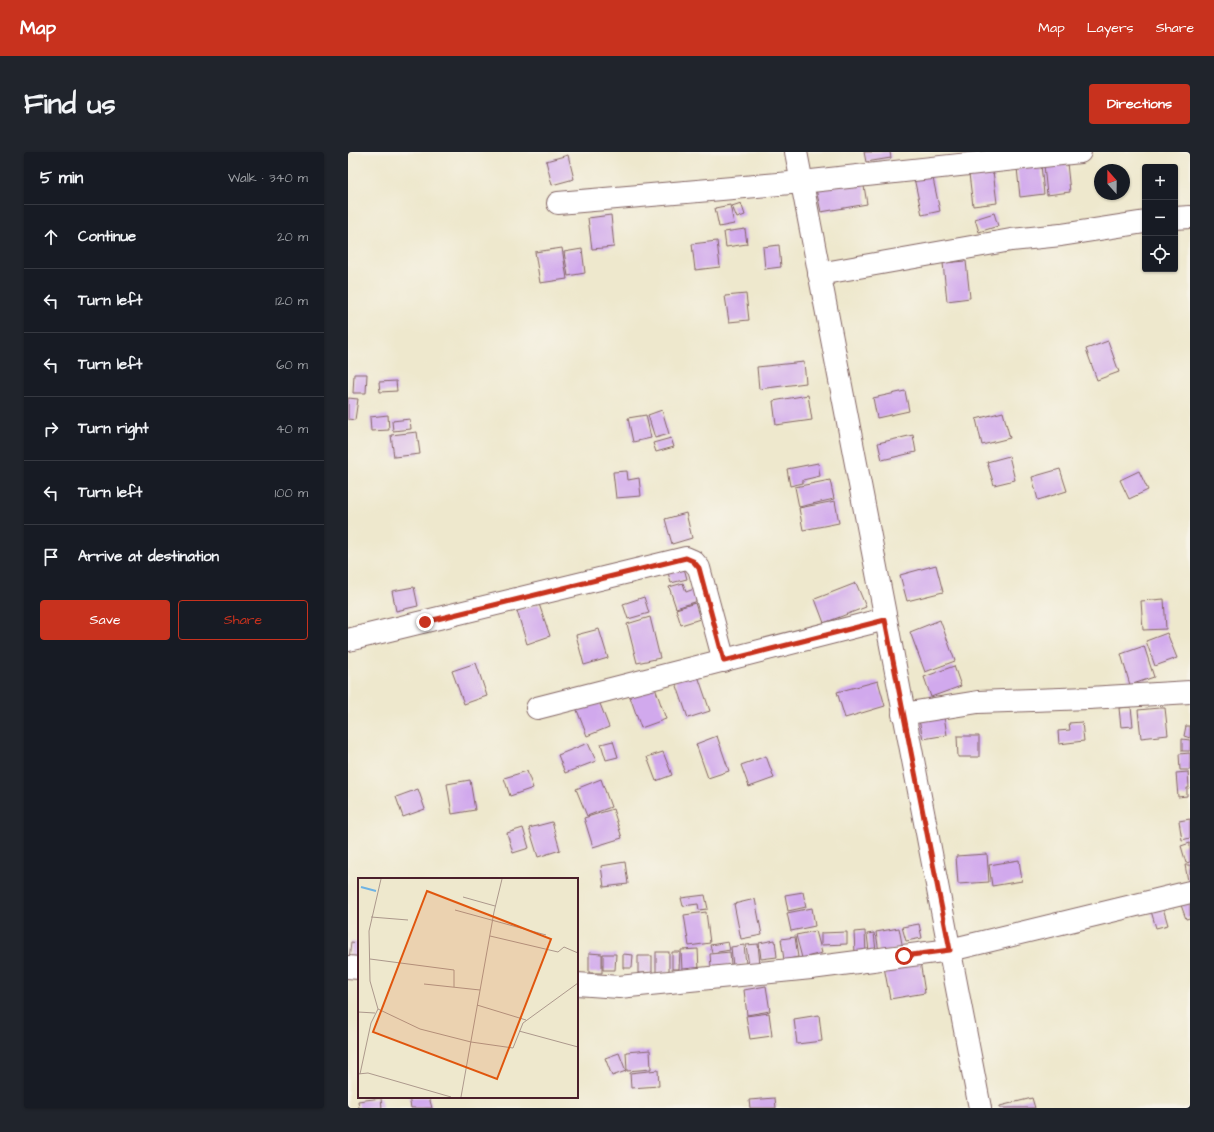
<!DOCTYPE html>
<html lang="en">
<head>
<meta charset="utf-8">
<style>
	body { margin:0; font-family:"Architects Daughter",sans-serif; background:#20242c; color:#f1f3f6 }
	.controls { position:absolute; right:12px; top:12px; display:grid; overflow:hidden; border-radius:4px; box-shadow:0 1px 3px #0004 }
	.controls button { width:36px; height:36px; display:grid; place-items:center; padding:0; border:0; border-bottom:1px solid #363941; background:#171b24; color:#f1f3f6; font:20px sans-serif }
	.compass { position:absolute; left:746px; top:12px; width:36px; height:36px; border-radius:50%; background:#171b24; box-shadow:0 1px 3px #0004; rotate:339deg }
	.stop { position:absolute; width:12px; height:12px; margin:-9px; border:3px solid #c8321e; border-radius:50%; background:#fff }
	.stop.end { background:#c8321e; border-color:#fff; box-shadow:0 1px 4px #0008 }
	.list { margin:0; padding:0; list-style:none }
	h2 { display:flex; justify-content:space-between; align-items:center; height:52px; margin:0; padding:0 16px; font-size:17px }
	h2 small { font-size:13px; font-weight:400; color:#9ea1a6 }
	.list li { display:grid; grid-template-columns:26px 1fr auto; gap:12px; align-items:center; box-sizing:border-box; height:64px; padding:0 16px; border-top:1px solid #363941 }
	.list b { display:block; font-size:15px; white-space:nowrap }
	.list em { font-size:13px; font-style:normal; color:#9ea1a6 }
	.actions { display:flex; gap:8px; padding:12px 16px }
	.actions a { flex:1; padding:9px 0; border:1px solid #c8321e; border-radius:4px; text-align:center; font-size:14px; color:#c8321e }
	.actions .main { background:#c8321e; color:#fff }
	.icon { flex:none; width:22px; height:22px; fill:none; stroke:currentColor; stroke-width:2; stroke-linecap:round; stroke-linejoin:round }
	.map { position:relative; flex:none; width:842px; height:956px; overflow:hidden; border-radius:4px }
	header { display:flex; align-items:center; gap:24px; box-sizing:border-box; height:56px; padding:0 20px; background:#c8321e; color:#fff }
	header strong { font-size:19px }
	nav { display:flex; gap:22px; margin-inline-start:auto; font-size:14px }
	.intro { display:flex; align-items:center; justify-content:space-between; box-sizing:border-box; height:96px; padding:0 24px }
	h1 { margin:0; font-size:28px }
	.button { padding:10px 18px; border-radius:4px; background:#c8321e; color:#fff; font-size:14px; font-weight:700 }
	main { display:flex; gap:24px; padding:0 24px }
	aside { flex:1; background:#171b24; border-radius:4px; box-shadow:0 1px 3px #0004 }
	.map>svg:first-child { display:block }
</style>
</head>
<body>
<header>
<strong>Map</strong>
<nav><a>Map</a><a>Layers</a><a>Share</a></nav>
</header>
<div class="intro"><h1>Find us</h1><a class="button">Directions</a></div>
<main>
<aside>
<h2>5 min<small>Walk · 340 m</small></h2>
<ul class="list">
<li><svg class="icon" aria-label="ahead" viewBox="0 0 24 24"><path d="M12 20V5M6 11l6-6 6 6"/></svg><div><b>Continue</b></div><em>20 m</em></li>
<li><svg class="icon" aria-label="left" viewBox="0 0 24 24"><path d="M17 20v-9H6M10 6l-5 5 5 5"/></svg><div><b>Turn left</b></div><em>120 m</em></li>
<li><svg class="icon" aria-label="left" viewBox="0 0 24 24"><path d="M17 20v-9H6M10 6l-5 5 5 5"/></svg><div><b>Turn left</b></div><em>60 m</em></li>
<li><svg class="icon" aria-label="right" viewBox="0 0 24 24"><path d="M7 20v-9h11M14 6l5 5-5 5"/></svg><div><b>Turn right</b></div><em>40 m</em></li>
<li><svg class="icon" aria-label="left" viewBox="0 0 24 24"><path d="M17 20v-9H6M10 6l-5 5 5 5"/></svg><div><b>Turn left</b></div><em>100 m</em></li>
<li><svg class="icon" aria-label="arrive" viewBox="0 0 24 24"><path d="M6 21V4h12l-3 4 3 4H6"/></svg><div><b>Arrive at destination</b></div></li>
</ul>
<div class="actions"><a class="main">Save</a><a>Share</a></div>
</aside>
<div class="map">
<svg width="842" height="956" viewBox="0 0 842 956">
	<rect width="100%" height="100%" fill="#f7f3e8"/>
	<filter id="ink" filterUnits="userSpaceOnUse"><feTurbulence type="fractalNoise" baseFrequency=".025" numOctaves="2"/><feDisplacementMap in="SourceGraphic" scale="8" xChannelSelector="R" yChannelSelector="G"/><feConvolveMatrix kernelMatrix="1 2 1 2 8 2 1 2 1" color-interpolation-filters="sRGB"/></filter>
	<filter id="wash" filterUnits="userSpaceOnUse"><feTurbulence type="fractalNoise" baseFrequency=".012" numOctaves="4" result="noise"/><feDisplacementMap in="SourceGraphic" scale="16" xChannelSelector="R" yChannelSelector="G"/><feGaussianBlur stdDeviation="0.9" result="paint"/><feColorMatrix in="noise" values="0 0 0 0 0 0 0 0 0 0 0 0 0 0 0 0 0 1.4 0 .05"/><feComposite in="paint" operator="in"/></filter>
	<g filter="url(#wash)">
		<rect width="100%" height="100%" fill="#eee8cd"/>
		<g id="blocks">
			<g fill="#d1a9ed">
				<path d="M516,0H542L543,6L518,10Z"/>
				<path d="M220,3L226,27L204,33L198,9Z"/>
				<path d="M719,11L722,40L699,43L696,13Z"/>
				<path d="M693,13L696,42L672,45L669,16Z"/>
				<path d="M645,19L649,51L625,54L621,22Z"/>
				<path d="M584,22L592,59L574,63L566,26Z"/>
				<path d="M515,28L519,52L473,60L468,37Z"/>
				<path d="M393,51L397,63L389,66L384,54Z"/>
				<path d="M382,53L386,72L371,75L367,56Z"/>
				<path d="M646,61L650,74L631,80L627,67Z"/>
				<path d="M263,63L266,95L244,97L240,66Z"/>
				<path d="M397,77L399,92L378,95L376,80Z"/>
				<path d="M369,89L372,115L347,118L344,92Z"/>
				<path d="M431,93L433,115L417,117L415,95Z"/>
				<path d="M214,96L219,127L192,131L187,100Z"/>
				<path d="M234,97L237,121L220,124L216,100Z"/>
				<path d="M618,109L622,146L599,149L595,111Z"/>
				<path d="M398,142L401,168L381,170L377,144Z"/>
				<path d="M760,189L771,220L749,228L738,197Z"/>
				<path d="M456,210L458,231L411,237L409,215Z"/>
				<path d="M6,222H19L18,241H5Z"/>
				<path d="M48,229L49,239L32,240L31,230Z"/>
				<path d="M557,239L561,259L529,266L525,246Z"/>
				<path d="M460,243L464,268L428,273L425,249Z"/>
				<path d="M0,246L10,247L7,268L0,267Z"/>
				<path d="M314,258L321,282L307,286L300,263Z"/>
				<path d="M655,260L662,286L634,293L628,267Z"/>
				<path d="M40,263L41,278L23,279L22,265Z"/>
				<path d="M298,263L303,286L285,290L280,266Z"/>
				<path d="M62,267L63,277L45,279L44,269Z"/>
				<path d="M69,280L72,302L46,305L43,283Z"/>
				<path d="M565,283L568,300L534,308L530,291Z"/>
				<path d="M323,286L326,295L308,300L305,291Z"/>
				<path d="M661,304L667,328L646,333L639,310Z"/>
				<path d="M470,311L472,324L455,328V331L442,334L439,317Z"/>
				<path d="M712,317L719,339L690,348L684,325Z"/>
				<path d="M279,319L280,328L291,326L293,344L268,346L265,320Z"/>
				<path d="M791,319L800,338L781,347L772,328Z"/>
				<path d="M482,328L486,347L451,355L447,335Z"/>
				<path d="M487,349L491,371L455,378L451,356Z"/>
				<path d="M338,361L344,386L324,392L317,367Z"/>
				<path d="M334,409L339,427L323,431L318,414Z"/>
				<path d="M588,413L595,440L559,449L552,423Z"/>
				<path d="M335,431L338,440L346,437L350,449L328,456L321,435Z"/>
				<path d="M508,431L518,455L476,471L467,447Z"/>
				<path d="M66,435L70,454L48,459L44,439Z"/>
				<path d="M296,445L301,461L280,467L275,452Z"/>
				<path d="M816,447L818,477L795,478L793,449Z"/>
				<path d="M347,451L352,467L333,473L328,457Z"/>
				<path d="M191,452L202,484L179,492L169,459Z"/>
				<path d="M302,465L312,506L289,511L279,472Z"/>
				<path d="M592,468L607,509L577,520L562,480Z"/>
				<path d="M251,477L260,506L236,513L228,483Z"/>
				<path d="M819,481L829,506L807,514L798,489Z"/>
				<path d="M796,494L806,525L782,533L773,502Z"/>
				<path d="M128,511L139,544L116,552L104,519Z"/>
				<path d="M606,514L613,534L583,545L576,525Z"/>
				<path d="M349,521L362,559L340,566L327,528Z"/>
				<path d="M530,529L537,554L497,566L489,540Z"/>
				<path d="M306,533L318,567L293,576L281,542Z"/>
				<path d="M249,544L261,575L239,584L227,553Z"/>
				<path d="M783,555L785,574L773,575L771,556Z"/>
				<path d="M811,556H817L820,583L793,586L790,558Z"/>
				<path d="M596,564L599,583L575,587L571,568Z"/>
				<path d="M734,570L736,589L711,592L710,579L722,578L721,571Z"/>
				<path d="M838,574H842V586L836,584Z"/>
				<path d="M369,584L381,619L360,626L348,592Z"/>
				<path d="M609,584H631V605H610Z"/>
				<path d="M834,587L842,588V599H834Z"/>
				<path d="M265,589L270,605L258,608L253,592Z"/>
				<path d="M240,591L248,609L217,621L210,603Z"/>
				<path d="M315,600L324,623L308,629L299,605Z"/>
				<path d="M842,601V618H832L831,602Z"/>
				<path d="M418,604L426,626L401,635L393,613Z"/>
				<path d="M179,619L185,636L162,644L156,626Z"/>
				<path d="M840,620L841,636H839V644L830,645L828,621Z"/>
				<path d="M253,627L263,655L239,664L228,637Z"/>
				<path d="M122,628L127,658L104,662L99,632Z"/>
				<path d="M70,637L77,657L55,665L48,645Z"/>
				<path d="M265,657L274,686L245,695L236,666Z"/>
				<path d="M842,667V686L834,688L831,669Z"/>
				<path d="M204,670L212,698L190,705L181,676Z"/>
				<path d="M175,676L181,696L165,701L159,681Z"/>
				<path d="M842,691V710L838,711L833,694Z"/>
				<path d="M639,702L641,730L610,732L608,704Z"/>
				<path d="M671,708L674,729L644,734L641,713Z"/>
				<path d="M277,710L280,732L256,735L253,714Z"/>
				<path d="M837,713H842V734H841Z"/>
				<path d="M455,740L458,755L440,759L437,743Z"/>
				<path d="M357,743L360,757L351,758L350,752L335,754L333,746Z"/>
				<path d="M407,747L414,783L393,787L386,752Z"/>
				<path d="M842,751V766L838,767L833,753Z"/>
				<path d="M464,756L467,774L443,779L439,761Z"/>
				<path d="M815,756L820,773L808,776L803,759Z"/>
				<path d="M358,760L362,791L341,794L336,763Z"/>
				<path d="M571,772L574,786L558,789L554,775Z"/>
				<path d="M551,776L555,797L531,801L528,780Z"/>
				<path d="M468,779L474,801L454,806L448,783Z"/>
				<path d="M517,779L518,801L507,802L506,780Z"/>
				<path d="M499,780V792L473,793V781Z"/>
				<path d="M526,781L528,799L521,800L519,782Z"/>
				<path d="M447,785L450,805L436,808L433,787Z"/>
				<path d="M427,788L429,805L413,807L411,791Z"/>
				<path d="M3,790L11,791V809L1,808Z"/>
				<path d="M380,790L382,798L364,801L362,793Z"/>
				<path d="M410,792L412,813L401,814L398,793Z"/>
				<path d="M396,793L398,812L385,814L383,795Z"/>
				<path d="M350,797L351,818L334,819L333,798Z"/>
				<rect x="308" y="800" width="13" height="21"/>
				<path d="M324,800H332L331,817H324Z"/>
				<path d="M382,800L383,813L363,815L362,802Z"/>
				<path d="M241,801L254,802V821H241Z"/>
				<path d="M255,802H268L267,818H255Z"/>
				<path d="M275,802L285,803L284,816H275Z"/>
				<rect x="290" y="804" width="14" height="17"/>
				<path d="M572,809L577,841L542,847L536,815Z"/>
				<path d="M418,834L422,859L399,863L396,838Z"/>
				<path d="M421,861L424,884L402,887L398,864Z"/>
				<path d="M471,863L474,889L449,892L446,867Z"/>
				<path d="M302,898L303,917L279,919L278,900Z"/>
				<path d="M271,901L278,919L264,924L257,906Z"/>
				<path d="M310,918L311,934L283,936L282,921Z"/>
				<path d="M61,945H81L84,956H63Z"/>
				<path d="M33,946L34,956H11L10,949Z"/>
				<path d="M427,946L428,956H402L401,948Z"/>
				<path d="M684,946L687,956H652V954Z"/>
			</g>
		</g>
	</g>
	<g filter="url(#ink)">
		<use href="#blocks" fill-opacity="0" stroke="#836564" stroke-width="1"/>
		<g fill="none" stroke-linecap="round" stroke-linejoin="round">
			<defs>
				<g id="minor">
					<path d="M448,0L632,956"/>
					<path d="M210,51L454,30L732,0"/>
					<path d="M827,66L842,65"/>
					<path d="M471,122L663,88L713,83L797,70"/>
					<path d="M0,488L338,406L345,409L351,416L376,509"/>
					<path d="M189,556L537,467"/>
					<path d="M555,562L630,550L741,546L842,540"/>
					<path d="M0,815L11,816"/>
					<path d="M229,832L271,835L463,816L602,798L842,740"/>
				</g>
			</defs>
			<use href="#minor" stroke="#836564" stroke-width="24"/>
			<use href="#minor" stroke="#fff" stroke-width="22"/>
		</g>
	</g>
	<g fill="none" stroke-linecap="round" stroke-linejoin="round" filter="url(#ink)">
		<path stroke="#c8321e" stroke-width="5" d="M77,470L338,406L345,409L351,416L376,509L537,468L602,798L556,804"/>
	</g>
	<g transform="translate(10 726)">
		<rect width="220" height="220" fill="#eee8cd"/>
		<path fill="none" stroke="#6eb3e4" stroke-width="2" d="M3,9L18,13"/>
		<path fill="none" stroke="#ac988c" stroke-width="1" d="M23,1L11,53L12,103L20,131L62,151L113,164L155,170L165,145L220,105M105,19L137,28M97,32L188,57M13,39L50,42M132,58L200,74L206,69L220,75M12,81L96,92V109M66,106L122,112M119,127L168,142M0,134L17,135M161,153L220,169M0,196L10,195L93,219M2,196L13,145L20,131M103,219L136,34L144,1"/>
		<path fill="#e0560e" fill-opacity="0.15" stroke="#e0560e" stroke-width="2" d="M69,13L193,61L139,201L15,154Z"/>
		<rect width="220" height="220" fill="none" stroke="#4a1f2b" stroke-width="2"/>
	</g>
</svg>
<div class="controls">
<button>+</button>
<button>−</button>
<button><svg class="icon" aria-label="locate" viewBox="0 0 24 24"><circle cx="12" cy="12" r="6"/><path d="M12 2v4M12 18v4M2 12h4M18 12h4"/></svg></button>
</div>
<svg class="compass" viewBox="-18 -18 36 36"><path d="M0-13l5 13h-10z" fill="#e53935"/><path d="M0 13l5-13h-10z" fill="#9ea1a6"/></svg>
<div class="stop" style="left:556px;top:804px"></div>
<div class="stop end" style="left:77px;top:470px"></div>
</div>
</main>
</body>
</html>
